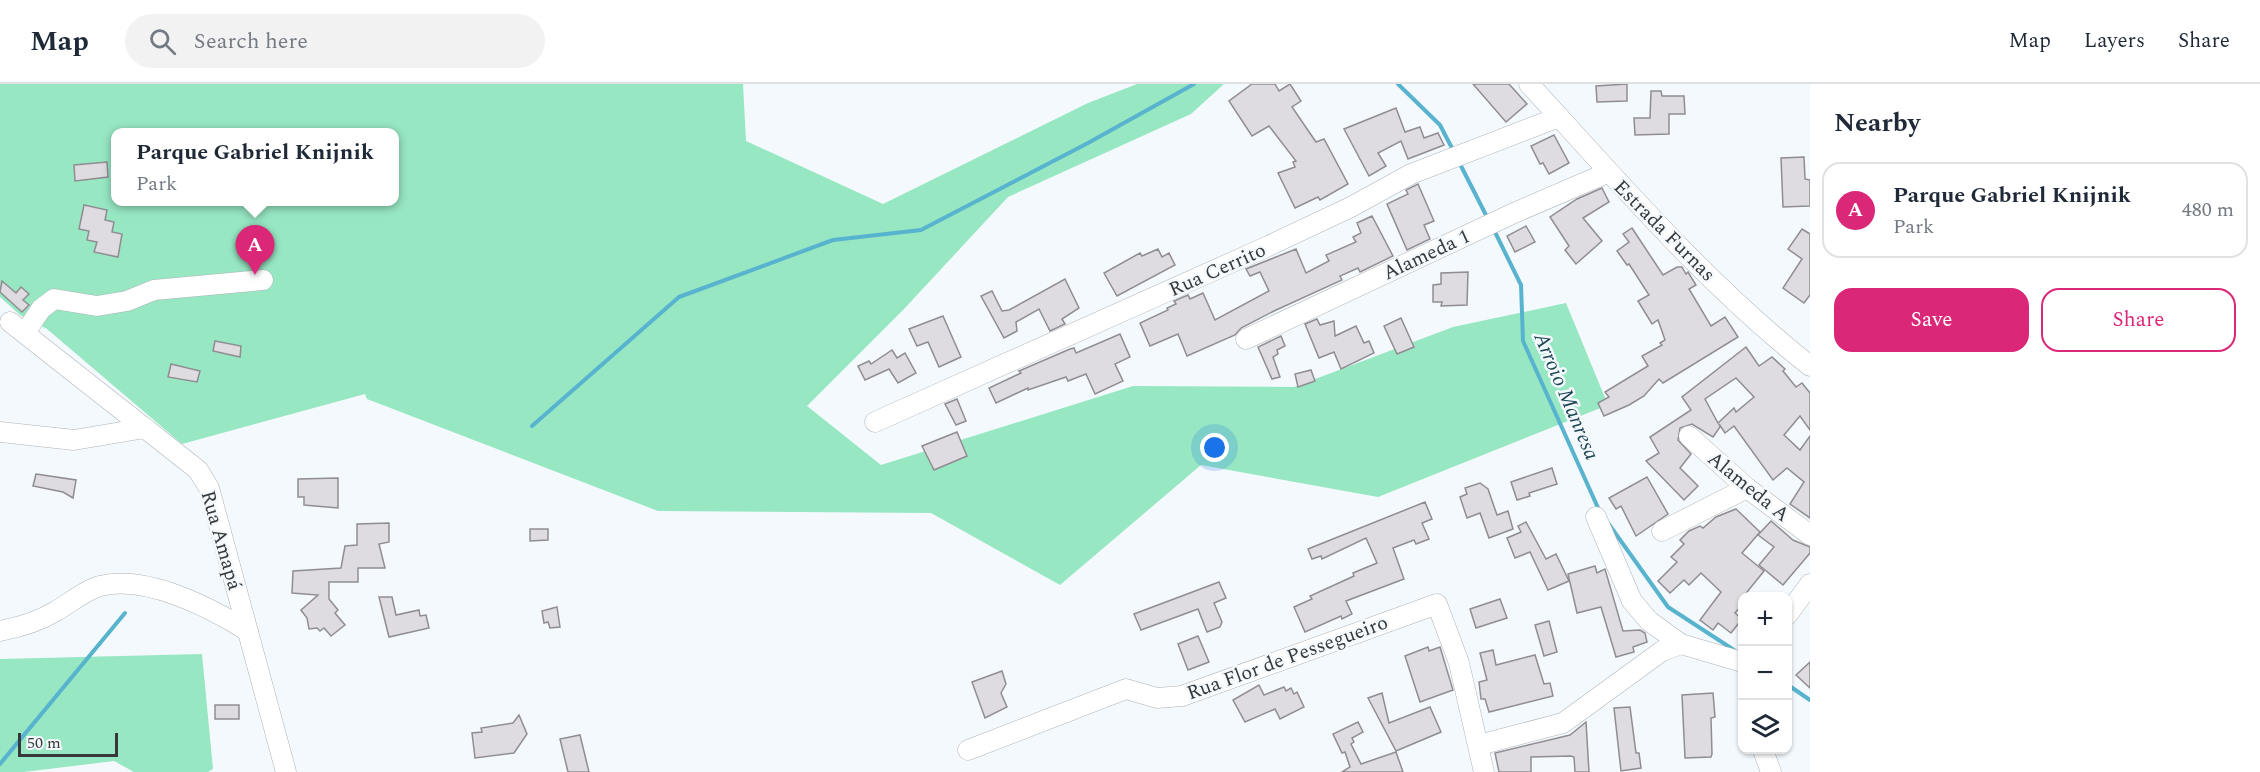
<!DOCTYPE html>
<html lang="en">
<head>
<meta charset="utf-8">
<style>
	body { margin:0; font-family:Spectral,serif; background:#f2f2f3; color:#1f2937 }
	.controls { position:absolute; right:18px; bottom:18px; display:grid; overflow:hidden; border-radius:12px; box-shadow:0 2px 4px #0004 }
	.controls button { width:54px; height:54px; display:grid; place-items:center; padding:0; border:0; border-bottom:2px solid #e0e1e3; background:#fff; color:#1f2937; font:30px sans-serif }
	.scale { position:absolute; left:18px; bottom:15px; width:100px; box-sizing:border-box; padding-left:6px; border:3px solid #363839; border-top:0; font-size:16px; line-height:21px; white-space:nowrap; color:#363839; -webkit-text-stroke:4px #f4f9fd; paint-order:stroke }
	.you { position:absolute; left:1215px; top:364px; width:21px; height:21px; margin:-15px; border:4px solid #fff; border-radius:50%; background:#1a73e8; box-shadow:0 0 0 9px #1a73e833 }
	.badge { display:grid; place-items:center; width:39px; height:39px; border-radius:50%; background:#db2777; color:#fff; font-size:20px; font-weight:700 }
	.pin { position:absolute; translate:-50% -50px; filter:drop-shadow(0 2px 3px #0008) }
	.pin::after { content:''; position:absolute; top:32px; width:21px; height:18px; background:inherit; clip-path:polygon(0 0,100% 0,50% 100%) }
	.popup { position:absolute; left:111px; top:44px; width:288px; height:78px; box-sizing:border-box; display:grid; place-content:center; border-radius:12px; background:#fff; filter:drop-shadow(0 2px 4px #0005); font-size:20px; white-space:nowrap; color:#747a83 }
	.popup b { font-size:22px; color:#1f2937 }
	.popup::after { content:''; position:absolute; left:50%; top:100%; margin-left:-12px; border:12px solid transparent; border-top-color:#fff }
	.list { margin:0; padding:0; list-style:none }
	h2 { display:flex; justify-content:space-between; align-items:center; height:78px; margin:0; padding:0 24px; font-size:26px }
	h2 small { font-size:20px; font-weight:400; color:#747a83 }
	.list li { display:grid; grid-template-columns:39px 1fr auto; gap:18px; align-items:center; box-sizing:border-box; height:96px; margin:0 12px 12px; padding:0 12px; border:2px solid #e0e1e3; border-radius:18px }
	.list b { display:block; font-size:22px; white-space:nowrap }
	.list p { margin:0; font-size:20px; white-space:nowrap; color:#747a83 }
	.list em { font-size:20px; font-style:normal; color:#747a83 }
	.actions { display:flex; gap:12px; padding:18px 24px }
	.actions a { flex:1; padding:14px 0; border:2px solid #db2777; border-radius:18px; text-align:center; font-size:21px; color:#db2777 }
	.actions .main { background:#db2777; color:#fff }
	.icon { flex:none; width:33px; height:33px; fill:none; stroke:currentColor; stroke-width:2; stroke-linecap:round; stroke-linejoin:round }
	.map { position:relative; flex:none; width:1810px; height:688px; overflow:hidden }
	header { display:flex; align-items:center; gap:36px; box-sizing:border-box; height:84px; padding:0 30px; background:#fff; border-bottom:2px solid #e0e1e3 }
	header strong { font-size:28px }
	nav { display:flex; gap:33px; margin-inline-start:auto; font-size:21px }
	.search { width:420px; height:54px; background:#f2f2f3; display:flex; align-items:center; gap:15px; box-sizing:border-box; padding:0 21px; border-radius:33px; color:#747a83; font-size:22px }
	main { display:flex }
	aside { flex:1; background:#fff }
	.map>svg:first-child { display:block }
</style>
</head>
<body>
<header>
<strong>Map</strong>
<div class="search"><svg class="icon" aria-label="search" viewBox="0 0 24 24"><circle cx="10" cy="10" r="6"/><path d="M15 15l6 6"/></svg>Search here</div>
<nav><a>Map</a><a>Layers</a><a>Share</a></nav>
</header>
<main>
<div class="map">
<svg width="1810" height="688" viewBox="0 0 1810 688">
	<rect width="100%" height="100%" fill="#f4f9fd"/>
	<g fill="#97e7c3" fill-rule="evenodd">
		<path d="M0,0H743L746,57L883,120L1088,19L1137,0H1224L1191,30L1008,113L904,225L807,322L881,381L1133,302L1294,303L1453,243L1566,219L1608,321L1378,413L1201,381L1060,501L931,429L658,427L367,315L365,310L182,360L47,245L20,231L0,213ZM116,48H394V118H116Z"/>
		<path d="M202,570L213,685L208,688H134L114,677L24,688H0V575Z"/>
	</g>
	<g fill="none" stroke-linecap="round" stroke-linejoin="round">
		<g stroke="#58b3cf" stroke-width="4">
			<path d="M1398,0L1440,41L1454,68"/>
			<path d="M1459,78L1488,135"/>
			<path d="M1493,144L1521,201L1523,257L1599,426"/>
			<path d="M532,342L679,213L833,156L921,146L1088,59L1194,0"/>
			<path d="M1608,439L1668,523L1734,566"/>
			<path d="M1788,601L1810,616"/>
			<path d="M0,680L125,529"/>
		</g>
	</g>
	<g fill="#dfdce1" stroke="#908d92" stroke-width="1.5" fill-rule="evenodd">
		<path d="M1252,0H1275L1279,7L1290,0L1301,17L1292,23L1316,58L1324,55L1348,100L1320,116L1318,113L1295,124L1278,89L1295,83L1293,78L1296,77L1269,42L1252,52L1229,17Z"/>
		<path d="M1473,0H1509L1527,20L1506,38Z"/>
		<path d="M1627,0V17L1597,18L1596,2Z"/>
		<path d="M1651,7H1661L1662,12H1684L1685,30H1669V50L1635,51L1634,34H1650Z"/>
		<path d="M1396,24L1405,48L1420,43L1424,54L1438,49L1444,61L1408,75L1401,57L1378,69L1386,82L1369,92L1344,45Z"/>
		<path d="M1554,51L1569,79L1549,90L1543,79L1540,80L1531,62Z"/>
		<path d="M1804,73L1805,95L1810,96V122L1783,123L1781,74Z"/>
		<path d="M107,78L108,93L75,97L74,81Z"/>
		<path d="M1418,100L1434,137L1424,141L1430,155L1407,166L1387,120L1408,110L1406,106Z"/>
		<path d="M1602,104L1609,118L1583,134L1602,157L1576,180L1565,166L1569,162L1550,133L1577,115Z"/>
		<path d="M84,121L107,126L105,136L114,138L112,148L122,150L118,173L94,168L97,158L87,156L89,147L79,145Z"/>
		<path d="M1372,132L1393,172L1360,188L1358,184L1340,192L1342,196L1274,227L1241,244L1235,251L1187,272L1178,250L1150,262L1140,239L1168,226L1167,224L1176,220L1174,217L1188,211L1190,215L1203,209L1215,236L1269,207L1260,188L1250,192L1246,185L1296,165L1306,189L1329,177L1326,171L1356,158L1353,153L1361,149L1357,139Z"/>
		<path d="M1526,142L1535,158L1515,168L1507,152Z"/>
		<path d="M1632,144L1663,191L1677,183H1682L1686,190L1688,188L1696,201L1689,205L1711,242L1725,233L1738,253L1663,299L1659,295L1644,312L1629,321L1604,332L1598,319L1609,313L1605,308L1648,282L1642,272L1662,261L1660,259L1665,256L1658,236L1652,240L1638,217L1649,211L1629,180L1627,181L1617,167L1629,158L1623,150Z"/>
		<path d="M1802,145L1810,150V211L1804,219L1783,204L1802,175L1788,165Z"/>
		<path d="M1158,165L1162,173L1169,169L1175,181L1117,212L1104,189L1140,169L1142,172Z"/>
		<path d="M1468,188L1467,221L1441,222L1442,218H1433V201L1441,200V189Z"/>
		<path d="M1065,195L1079,224L1062,235L1065,240L1050,247L1039,225L1016,238L1017,247L1004,254L981,212L992,207L1002,227L1009,226Z"/>
		<path d="M2,197L16,209L21,203L29,210L23,216L29,221L22,228L0,208Z"/>
		<path d="M943,232L961,273L939,283L928,258L917,262L909,245Z"/>
		<path d="M1401,234L1414,263L1397,270L1384,242Z"/>
		<path d="M1317,235L1320,241L1334,237L1335,252L1356,242L1364,259L1369,257L1374,269L1341,285L1334,268L1319,274L1305,240Z"/>
		<path d="M1120,250L1130,273L1115,280L1123,297L1095,310L1086,290L1068,297L1066,293L1028,306V304L996,319L989,304L1021,289L1019,287L1070,265L1074,264L1076,269Z"/>
		<path d="M1281,252L1285,262L1277,266L1278,270L1273,273L1280,293L1272,295L1258,263Z"/>
		<path d="M215,257L241,262L240,273L213,267Z"/>
		<path d="M1746,263L1759,282L1772,273L1785,285L1783,287L1796,303L1802,299L1810,309V346L1800,332L1784,351L1800,366L1810,352V434L1790,420L1804,398L1787,384L1773,396L1734,342L1725,349L1719,340L1720,343L1713,353L1692,340L1680,344L1678,356L1691,370L1680,384L1698,402L1684,416L1646,377L1659,369L1650,353L1691,326L1682,313ZM1736,294L1754,313L1736,328L1734,324L1718,339L1705,315Z"/>
		<path d="M892,266L897,274L905,269L916,289L898,299L889,285L865,296L858,282L869,277L871,280Z"/>
		<path d="M171,280L200,287L197,298L168,293Z"/>
		<path d="M1311,286L1315,297L1298,303L1295,290Z"/>
		<path d="M957,315L966,337L956,341L945,320Z"/>
		<path d="M957,348L967,372L934,386L922,362Z"/>
		<path d="M1552,384L1557,400L1529,409L1530,412L1517,416L1511,398Z"/>
		<path d="M36,390L76,396L73,414L63,408L33,402Z"/>
		<path d="M1647,393L1668,430L1636,452L1621,422L1616,425L1609,414Z"/>
		<path d="M338,394V424L304,421V413H298V395Z"/>
		<path d="M1480,399L1488,405L1497,431L1508,427L1513,445L1489,454L1480,429L1467,434L1460,413L1467,410L1465,404Z"/>
		<path d="M1425,418L1432,435L1422,439L1429,455L1416,460L1414,456L1393,464L1404,495L1346,517L1352,530L1342,535L1341,532L1305,548L1294,523L1312,515L1310,512L1354,492L1353,489L1377,479L1366,454L1322,475L1321,472L1312,475L1308,465Z"/>
		<path d="M1736,425L1760,448L1742,469L1764,487L1743,513V520L1735,529L1742,535L1731,549L1718,539L1713,546L1700,536L1721,508L1701,489L1689,501L1684,496L1670,509L1658,497L1677,478L1671,473L1684,460L1680,456L1689,447L1700,442L1703,444L1716,433Z"/>
		<path d="M1771,437L1793,456L1810,463V469L1783,501L1759,481L1774,463L1758,451Z"/>
		<path d="M1526,438L1546,475L1556,470L1569,497L1548,506L1530,468L1515,474L1507,454L1521,448L1518,442Z"/>
		<path d="M389,439V458L379,460L385,484H358V498H329V515L338,526L335,529L345,541L331,552L324,544L320,547L317,544L309,545L307,534L301,526L318,511L292,509L293,487L341,484L345,462L357,461V440Z"/>
		<path d="M530,445H548V456L530,457Z"/>
		<path d="M1595,482L1597,489L1605,485L1623,547L1640,546L1645,549L1647,558L1633,563L1634,568L1616,573L1601,523L1577,529L1568,490Z"/>
		<path d="M1219,498L1226,514L1214,519L1222,538L1220,543L1207,548L1198,525L1141,546L1134,530Z"/>
		<path d="M379,513H392L396,531L419,526L420,532L426,531L429,544L389,553Z"/>
		<path d="M1500,515L1507,534L1476,544L1470,525Z"/>
		<path d="M557,523L560,543L550,544L548,538L544,539L542,527Z"/>
		<path d="M1549,537L1557,568L1544,572L1535,541Z"/>
		<path d="M1198,552L1209,578L1188,586L1178,560Z"/>
		<path d="M1428,563L1429,567L1440,563L1453,606L1420,618L1405,572Z"/>
		<path d="M1493,566L1496,581L1535,571L1544,600L1550,599L1553,612L1489,628L1485,615H1481L1479,598L1487,596L1480,569Z"/>
		<path d="M1810,578V604L1796,591Z"/>
		<path d="M1002,587L1006,600L1001,609L1007,623L985,634L972,598Z"/>
		<path d="M1259,601L1264,611L1284,603L1286,607L1291,604L1294,610L1297,608L1304,623L1280,635L1275,625L1245,638L1233,616Z"/>
		<path d="M1382,609L1389,639L1430,623L1441,648L1396,667L1368,614Z"/>
		<path d="M1713,609L1715,633L1711,634L1712,670L1711,673L1685,674L1682,611Z"/>
		<rect x="215" y="621" width="24" height="14"/>
		<path d="M1630,623L1636,669H1639L1641,684L1621,687L1614,624Z"/>
		<path d="M519,631L527,650L514,669L475,674L472,649L482,648L481,644L513,639Z"/>
		<path d="M1358,638L1363,648L1352,654L1354,658L1351,660L1361,680L1396,668L1403,688H1342L1350,683L1345,668L1342,669L1333,650Z"/>
		<path d="M1586,638L1589,688H1575L1574,673L1571,672L1531,673V688H1499L1495,669L1570,651Z"/>
		<path d="M580,651L589,688H568L560,655Z"/>
	</g>
	<g fill="none" stroke-linecap="round" stroke-linejoin="round">
		<defs>
			<g id="minor">
				<path d="M1529,0C1618,97 1706,200 1810,282"/>
				<path d="M10,238L198,386L209,404L286,688"/>
				<path d="M25,249L41,225L54,215L97,222L127,217L154,206L263,196"/>
				<path d="M1246,255L1514,129L1607,89"/>
				<path d="M875,338L1264,164L1351,123L1411,90L1559,33"/>
				<path d="M0,348L74,356L145,344"/>
				<path d="M1689,352L1747,404L1810,451"/>
				<path d="M1596,433L1632,517L1649,537L1681,560"/>
				<path d="M1662,447L1747,404"/>
				<path d="M1788,530L1810,500"/>
				<path d="M0,547C21,543 38,538 56,527C70,519 85,506 100,502C146,490 211,524 248,547"/>
				<path d="M1479,661L1563,639L1662,567L1681,560L1742,578"/>
				<path d="M968,666L1126,605L1157,614L1182,612L1437,520L1459,579L1484,688"/>
				<path d="M1763,666L1771,688"/>
			</g>
		</defs>
		<use href="#minor" stroke="#aeb3b7" stroke-width="21"/>
		<use href="#minor" stroke="#fff" stroke-width="20"/>
	</g>
	<g text-anchor="middle" stroke-width="5" stroke-linejoin="round" paint-order="stroke">
		<g font-size="20" fill="#363839" stroke="#f4f9fd">
			<text transform="translate(1665 146) rotate(45)" y="7">Estrada Furnas</text>
			<text transform="translate(1426 170) rotate(-25)" y="7">Alameda 1</text>
			<text transform="translate(1217 185) rotate(-24)" y="7">Rua Cerrito</text>
			<text transform="translate(1749 402) rotate(39)" y="7">Alameda A</text>
			<text transform="translate(222 456) rotate(74)" y="7">Rua Amapá</text>
			<text transform="translate(1287 573) rotate(-20)" y="7">Rua Flor de Pessegueiro</text>
		</g>
		<g font-size="21" font-style="italic" fill="#1e4753" stroke="#f4f9fd">
			<text transform="translate(1567 312) rotate(67)" y="7">Arroio Manresa</text>
		</g>
	</g>
</svg>
<div class="controls">
<button>+</button>
<button>−</button>
<button><svg class="icon" aria-label="layers" viewBox="0 0 24 24"><path d="M12 4l9 5-9 5-9-5zM3 14l9 5 9-5"/></svg></button>
</div>
<div class="scale">50 m</div>
<div class="you"></div>
<div class="pin badge" style="left:255px;top:191px">A</div>
<div class="popup"><b>Parque Gabriel Knijnik</b>Park</div>
</div>
<aside>
<h2>Nearby<small></small></h2>
<ul class="list">
<li><span class="badge">A</span><div><b>Parque Gabriel Knijnik</b><p>Park</p></div><em>480 m</em></li>
</ul>
<div class="actions"><a class="main">Save</a><a>Share</a></div>
</aside>
</main>
</body>
</html>
